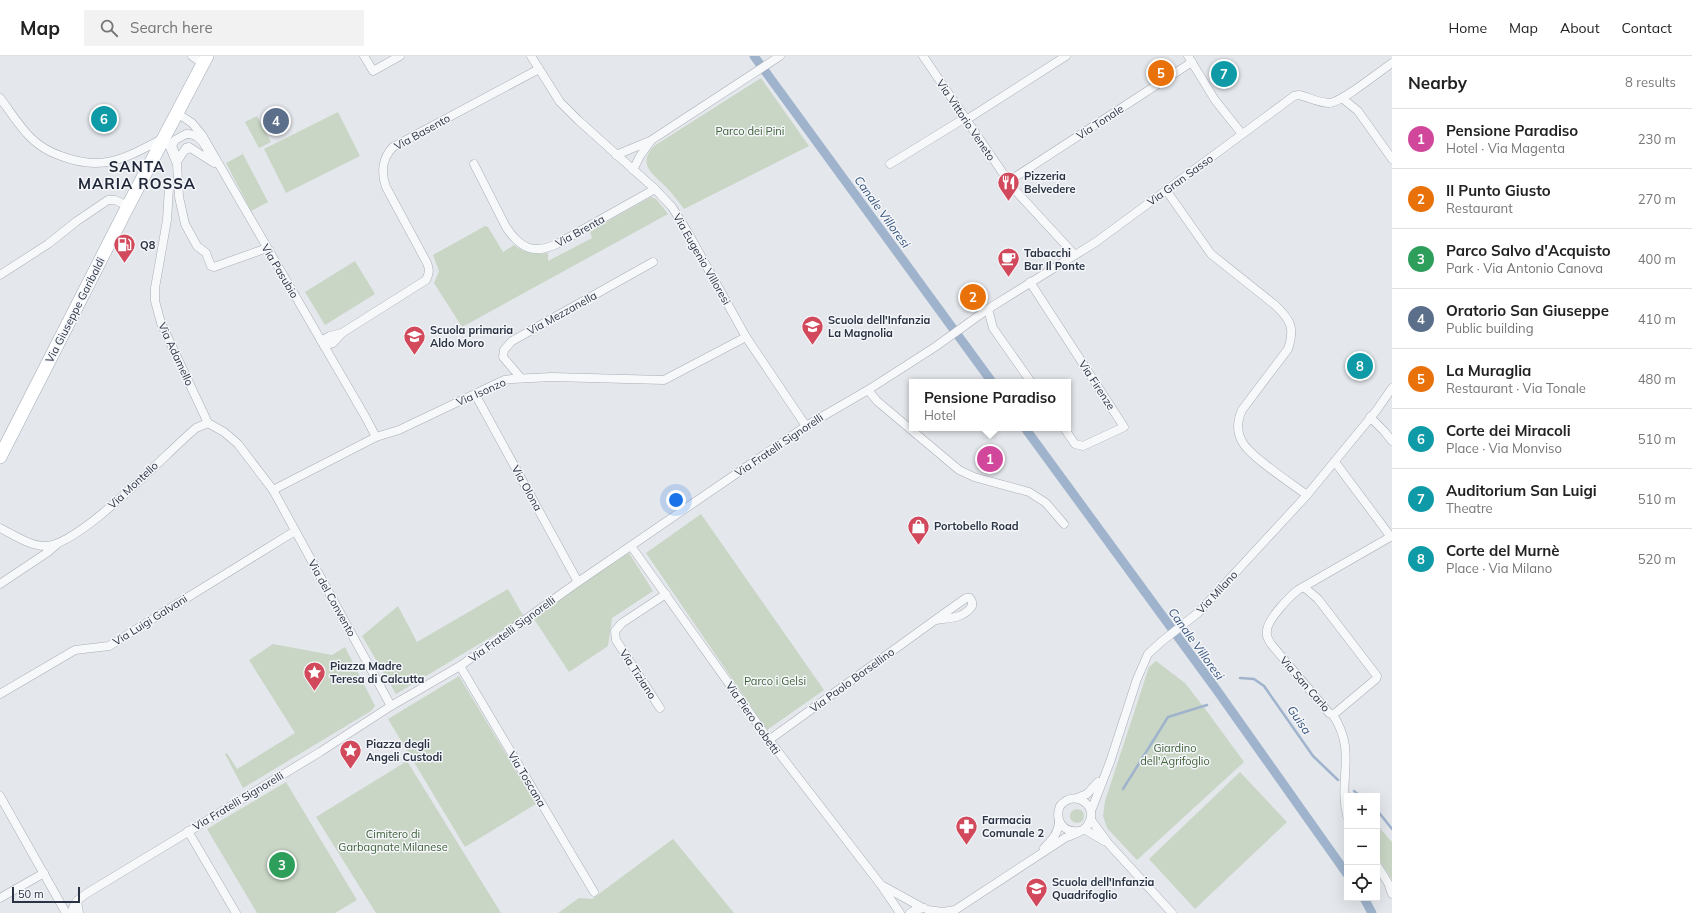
<!DOCTYPE html>
<html lang="en">
<head>
<meta charset="utf-8">
<style>
	body { margin:0; font-family:Mulish,sans-serif; background:#f2f2f2; color:#222 }
	.controls { position:absolute; right:12px; bottom:12px; display:grid; overflow:hidden; border-radius:0px; box-shadow:0 4px 16px #0002 }
	.controls button { width:36px; height:36px; display:grid; place-items:center; padding:0; border:0; border-bottom:1px solid #e0e0e0; background:#fff; color:#222; font:20px sans-serif }
	.scale { position:absolute; left:12px; bottom:10px; width:68px; box-sizing:border-box; padding-left:4px; border:2px solid #2b3445; border-top:0; font-size:11px; line-height:14px; white-space:nowrap; color:#2b3445; -webkit-text-stroke:3px #f4f6f9; paint-order:stroke }
	.you { position:absolute; left:676px; top:444px; width:14px; height:14px; margin:-10px; border:3px solid #fff; border-radius:50%; background:#1a73e8; box-shadow:0 0 0 6px #1a73e833 }
	.badge { display:grid; place-items:center; width:26px; height:26px; border-radius:50%; background:#d1495b; color:#fff; font-size:13px; font-weight:700 }
	.pin { position:absolute; translate:-50% -50%; border:2px solid #fff; box-shadow:0 1px 4px #0006 }
	.popup { position:absolute; left:909px; top:323px; width:162px; height:52px; box-sizing:border-box; display:grid; place-content:center; border-radius:0px; background:#fff; filter:drop-shadow(0 1px 3px #0005); font-size:13px; white-space:nowrap; color:#767676 }
	.popup b { font-size:15px; color:#222 }
	.popup::after { content:''; position:absolute; left:50%; top:100%; margin-left:-8px; border:8px solid transparent; border-top-color:#fff }
	.list { margin:0; padding:0; list-style:none }
	h2 { display:flex; justify-content:space-between; align-items:center; height:52px; margin:0; padding:0 16px; font-size:17px }
	h2 small { font-size:13px; font-weight:400; color:#767676 }
	.list li { display:grid; grid-template-columns:26px 1fr auto; gap:12px; align-items:center; box-sizing:border-box; height:60px; padding:0 16px; border-top:1px solid #e0e0e0 }
	.list b { display:block; font-size:15px; white-space:nowrap }
	.list p { margin:0; font-size:13px; white-space:nowrap; color:#767676 }
	.list em { font-size:13px; font-style:normal; color:#767676 }
	.icon { flex:none; width:22px; height:22px; fill:none; stroke:currentColor; stroke-width:2; stroke-linecap:round; stroke-linejoin:round }
	.map { position:relative; flex:none; width:1392px; height:857px; overflow:hidden }
	header { display:flex; align-items:center; gap:24px; box-sizing:border-box; height:56px; padding:0 20px; background:#fff; border-bottom:1px solid #e0e0e0 }
	header strong { font-size:19px }
	nav { display:flex; gap:22px; margin-inline-start:auto; font-size:14px }
	.search { width:280px; height:36px; background:#f2f2f2; display:flex; align-items:center; gap:10px; box-sizing:border-box; padding:0 14px; border-radius:0px; color:#767676; font-size:15px }
	main { display:flex }
	aside { flex:1; background:#fff }
	.map>svg:first-child { display:block }
</style>
</head>
<body>
<header>
<strong>Map</strong>
<div class="search"><svg class="icon" aria-label="search" viewBox="0 0 24 24"><circle cx="10" cy="10" r="6"/><path d="M15 15l6 6"/></svg>Search here</div>
<nav><a>Home</a><a>Map</a><a>About</a><a>Contact</a></nav>
</header>
<main>
<div class="map">
<svg width="1392" height="857" viewBox="0 0 1392 857">
	<rect width="100%" height="100%" fill="#e4e7ec"/>
	<g fill="#c9d6c5">
		<path d="M761,22L809,90L684,153C678,145 673,138 666,131C652,117 637,109 654,90Z"/>
		<path d="M338,56L360,100L286,137L264,93Z"/>
		<path d="M257,60L271,86L259,92L245,66Z"/>
		<path d="M243,98L268,146L251,155L226,107Z"/>
		<path d="M651,141L656,143L668,158L462,271L434,227L439,215L433,199L485,170L488,171L503,196L514,189C525,197 534,199 548,197V205L592,182L590,175Z"/>
		<path d="M355,205L375,238L325,269L305,236Z"/>
		<path d="M701,458L824,634L767,674L646,497Z"/>
		<path d="M629,497L653,535L612,562L608,590L569,616L532,560Z"/>
		<path d="M508,533L524,561L396,638L362,580L398,550L417,586Z"/>
		<path d="M273,588L332,599L345,591L375,650L371,655L243,732L225,698L227,697L237,713L295,677L249,604Z"/>
		<path d="M1156,605L1185,627L1206,654L1244,706L1137,804L1107,772L1103,760L1105,745L1149,611Z"/>
		<path d="M459,620L536,748L465,791L388,663Z"/>
		<path d="M407,705L501,857H376L316,761Z"/>
		<path d="M1240,716L1287,766L1195,853L1149,803Z"/>
		<path d="M286,726L357,844L335,857H257L207,773Z"/>
		<circle cx="1077" cy="760" r="7"/>
		<path d="M1377,769L1392,786V824L1377,800Z"/>
		<path d="M673,783L734,857H558L579,842L592,843Z"/>
	</g>
	<g fill="none" stroke-linecap="round" stroke-linejoin="round">
		<g stroke="#9fb4cc" stroke-width="2.5">
			<path d="M1240,622L1254,623L1264,630L1313,700L1338,724"/>
			<path d="M1123,733L1168,661L1207,649"/>
			<path d="M1354,735L1360,740"/>
			<path d="M1377,754L1392,773"/>
		</g>
		<g stroke="#9fb4cc" stroke-width="9">
			<path d="M754,0L992,326"/>
			<path d="M1025,372L1216,633L1347,818"/>
			<path d="M1364,842L1372,857"/>
		</g>
		<defs>
			<g id="street">
				<path d="M192,0L202,7"/>
				<path d="M364,0L373,15L400,0"/>
				<path d="M531,0L560,46L578,64L655,133L672,151L687,175L746,281L806,370"/>
				<path d="M923,0L1013,132L1074,198"/>
				<path d="M1188,0L1215,44L1242,78"/>
				<path d="M0,42C10,55 19,70 30,81C39,90 49,96 61,100C103,116 126,102 162,83"/>
				<path d="M1342,42L1358,55L1392,103"/>
				<path d="M177,57L192,67L202,79L366,362L376,381"/>
				<path d="M966,64L1066,0"/>
				<path d="M186,78C202,77 207,94 214,107L189,91L188,93L186,92L178,104L172,90L175,84Z"/>
				<path d="M165,80L177,108L179,141L185,168L197,190L206,197L211,210L214,211L267,192"/>
				<path d="M616,99L650,85L780,0"/>
				<path d="M474,108L506,171C520,192 533,199 557,188L655,133"/>
				<path d="M890,108L965,62"/>
				<path d="M633,114L640,100L650,86"/>
				<path d="M1009,125L1192,6"/>
				<path d="M169,132L167,164L155,232V245L161,267L208,367L224,376L238,388L273,434L391,650"/>
				<path d="M1166,134L1211,198L1275,249C1291,264 1295,272 1288,293L1242,354C1237,365 1236,376 1243,387C1251,401 1292,428 1307,439"/>
				<path d="M0,219L48,188L77,165L108,144H115L128,150"/>
				<path d="M1030,226L1124,371L1083,390L1075,388L1064,372"/>
				<path d="M988,253L993,272L1031,326"/>
				<path d="M321,285L330,280L342,277"/>
				<path d="M324,290L333,287L342,277L426,224C429,218 430,214 427,207L386,131C381,117 382,102 393,91L539,13"/>
				<path d="M521,322L503,301L504,294L512,285L653,206"/>
				<path d="M868,334L877,345L959,414L974,421L1029,436L1046,447L1064,468"/>
				<path d="M475,338L578,526"/>
				<path d="M1370,361L1384,375L1392,385"/>
				<path d="M1335,406L1391,481"/>
				<path d="M273,434L376,381L399,374L504,324L512,323L552,321L664,324L746,281"/>
				<path d="M0,472C14,479 30,490 45,490C79,491 167,396 196,372L208,367"/>
				<path d="M631,490L769,684L881,829L900,857"/>
				<path d="M0,528L48,496L56,489"/>
				<path d="M1304,531L1318,543L1377,620L1376,623L1333,659L1329,657L1271,588C1268,583 1266,580 1267,574C1268,563 1289,541 1298,534L1392,480"/>
				<path d="M460,610L594,836"/>
				<path d="M0,638L75,594L109,590L295,475"/>
				<path d="M660,652L616,584L615,575L622,567L666,538"/>
				<path d="M1333,659C1357,695 1338,722 1347,760"/>
				<path d="M769,684L942,559L966,542H970L972,546V550C963,563 949,562 936,564"/>
				<path d="M0,740L66,857"/>
				<path d="M1077,742L1087,738L1098,726"/>
				<path d="M1091,755L1110,706L1137,623L1148,598L1161,586L1199,556L1307,439L1376,355L1392,332"/>
				<path d="M1091,764L1108,787L1172,857"/>
				<path d="M1084,773L1104,785"/>
				<path d="M188,775L236,857"/>
				<path d="M1044,792C1052,784 1058,778 1059,766"/>
				<path d="M1377,809L1388,827L1392,838"/>
				<path d="M883,830L923,852"/>
				<path d="M0,842L44,817"/>
				<path d="M77,845L79,857"/>
				<path d="M928,854L943,856L955,854L1065,782C1072,779 1083,776 1087,770C1101,752 1076,731 1060,750C1054,765 1064,777 1079,775"/>
				<path d="M72,857C72,847 81,841 89,836L320,696L391,650L460,610L578,526L806,370L868,334L935,291L988,253L1096,186L1294,40L1299,39C1308,41 1320,47 1329,47C1341,47 1380,15 1392,7"/>
				<path d="M910,857L915,854L924,852"/>
			</g>
			<path id="primary" d="M0,401L128,150L207,0"/>
		</defs>
		<use href="#street" stroke="#a9aeb7" stroke-width="9"/>
		<use href="#primary" stroke="#a3abb8" stroke-width="14"/>
		<use href="#street" stroke="#f7f8fa" stroke-width="8"/>
		<use href="#primary" stroke="#fff" stroke-width="13"/>
	</g>
	<defs>
		<symbol id="restaurant-pin" viewBox="-11 -11 22 30"><path d="M0 17L-7.5 6A9.5 9.5 0 1 1 7.5 6Z" fill="#d1495b" stroke="#f4f6f9"/><path d="M-5-6h1v4h1v-4h1v4h1v-4h1v5L-1.5 .5V6h-2V.5L-5-1ZM5-6V6H3V1.5H1.5Q1.5-4 5-6Z" fill="#fff"/></symbol>
		<symbol id="fuel-pin" viewBox="-11 -11 22 30"><path d="M0 17L-7.5 6A9.5 9.5 0 1 1 7.5 6Z" fill="#d1495b" stroke="#f4f6f9"/><path d="M-5.5-6h7V0h2V4h1.3V-2.5L3-4.5l.8-.8L6-3V5H2.5V1h-1V6h-7ZM-4.2-4.7v3.2H.2V-4.7Z" fill="#fff"/></symbol>
		<symbol id="cafe-pin" viewBox="-11 -11 22 30"><path d="M0 17L-7.5 6A9.5 9.5 0 1 1 7.5 6Z" fill="#d1495b" stroke="#f4f6f9"/><path d="M-5.5-4.5H6V0H3Q3 3.5 0 3.5H-2.5Q-5.5 3.5-5.5 0ZM3-3.2v2h1.7v-2ZM-6 4.5H4V6H-6Z" fill="#fff"/></symbol>
		<symbol id="school-pin" viewBox="-11 -11 22 30"><path d="M0 17L-7.5 6A9.5 9.5 0 1 1 7.5 6Z" fill="#d1495b" stroke="#f4f6f9"/><path d="M0-5L7-2L0 1L-7-2ZM-4 1L0 2.5L4 1V4Q0 6-4 4Z" fill="#fff"/></symbol>
		<symbol id="shop-pin" viewBox="-11 -11 22 30"><path d="M0 17L-7.5 6A9.5 9.5 0 1 1 7.5 6Z" fill="#d1495b" stroke="#f4f6f9"/><path d="M-5-2.5h2.3a2.7 3.5 0 0 1 5.4 0H5L5.5 6h-11ZM-1.5-2.5h3a1.5 2.3 0 0 0-3 0Z" fill="#fff"/></symbol>
		<symbol id="sight-pin" viewBox="-11 -11 22 30"><path d="M0 17L-7.5 6A9.5 9.5 0 1 1 7.5 6Z" fill="#d1495b" stroke="#f4f6f9"/><path d="M0-6L1.8-2.2L6-1.7L2.9 1.2L3.7 5.4L0 3.3L-3.7 5.4L-2.9 1.2L-6-1.7L-1.8-2.2Z" fill="#fff"/></symbol>
		<symbol id="pharmacy-pin" viewBox="-11 -11 22 30"><path d="M0 17L-7.5 6A9.5 9.5 0 1 1 7.5 6Z" fill="#d1495b" stroke="#f4f6f9"/><path d="M-2-6h4v4h4v4h-4v4h-4v-4h-4v-4h4Z" fill="#fff"/></symbol>
	</defs>
	<g fill-rule="evenodd">
		<use href="#restaurant-pin" x="996" y="114" width="25" height="34"/>
		<use href="#fuel-pin" x="112" y="176" width="25" height="34"/>
		<use href="#cafe-pin" x="996" y="190" width="25" height="34"/>
		<use href="#school-pin" x="800" y="258" width="25" height="34"/>
		<use href="#school-pin" x="402" y="268" width="25" height="34"/>
		<use href="#shop-pin" x="906" y="458" width="25" height="34"/>
		<use href="#sight-pin" x="302" y="604" width="25" height="34"/>
		<use href="#sight-pin" x="338" y="682" width="25" height="34"/>
		<use href="#pharmacy-pin" x="954" y="758" width="25" height="34"/>
		<use href="#school-pin" x="1024" y="820" width="25" height="34"/>
	</g>
	<g text-anchor="middle" stroke-width="3" stroke-linejoin="round" paint-order="stroke">
		<g font-size="11" fill="#2b3445" stroke="#f4f6f9">
			<text transform="translate(966 64) rotate(56)" y="4">Via Vittorio Veneto</text>
			<text transform="translate(1100 66) rotate(-33)" y="4">Via Tonale</text>
			<text transform="translate(422 76) rotate(-29)" y="4">Via Basento</text>
			<text transform="translate(1180 124) rotate(-36)" y="4">Via Gran Sasso</text>
			<text transform="translate(580 175) rotate(-29)" y="4">Via Brenta</text>
			<text transform="translate(702 203) rotate(60)" y="4">Via Eugenio Villoresi</text>
			<text transform="translate(280 215) rotate(59)" y="4">Via Pasubio</text>
			<text transform="translate(75 254) rotate(-63)" y="4">Via Giuseppe Garibaldi</text>
			<text transform="translate(562 257) rotate(-29)" y="4">Via Mezzanella</text>
			<text transform="translate(176 298) rotate(65)" y="4">Via Adamello</text>
			<text transform="translate(1097 329) rotate(57)" y="4">Via Firenze</text>
			<text transform="translate(481 336) rotate(-24)" y="4">Via Isonzo</text>
			<text transform="translate(779 389) rotate(-34)" y="4">Via Fratelli Signorelli</text>
			<text transform="translate(133 429) rotate(-43)" y="4">Via Montello</text>
			<text transform="translate(527 432) rotate(61)" y="4">Via Olona</text>
			<text transform="translate(1217 536) rotate(-47)" y="4">Via Milano</text>
			<text transform="translate(332 542) rotate(61)" y="4">Via del Convento</text>
			<text transform="translate(150 564) rotate(-32)" y="4">Via Luigi Galvani</text>
			<text transform="translate(512 573) rotate(-36)" y="4">Via Fratelli Signorelli</text>
			<text transform="translate(638 618) rotate(57)" y="4">Via Tiziano</text>
			<text transform="translate(852 624) rotate(-36)" y="4">Via Paolo Borsellino</text>
			<text transform="translate(1305 628) rotate(49)" y="4">Via San Carlo</text>
			<text transform="translate(753 662) rotate(55)" y="4">Via Piero Gobetti</text>
			<text transform="translate(527 723) rotate(59)" y="4">Via Toscana</text>
			<text transform="translate(238 745) rotate(-31)" y="4">Via Fratelli Signorelli</text>
		</g>
		<g font-size="11" fill="#3f6138" stroke="#f4f6f9">
			<text x="750" y="79">Parco dei Pini</text>
			<text x="775" y="629">Parco i Gelsi</text>
			<text x="1175" y="696">Giardino<tspan x="1175" dy="13">dell'Agrifoglio</tspan></text>
			<text x="393" y="782">Cimitero di<tspan x="393" dy="13">Garbagnate Milanese</tspan></text>
		</g>
		<g font-size="11" font-weight="bold" fill="#2b3445" stroke="#f4f6f9" text-anchor="start">
			<text x="1024" y="124">Pizzeria<tspan x="1024" dy="13">Belvedere</tspan></text>
			<text x="140" y="193">Q8</text>
			<text x="1024" y="201">Tabacchi<tspan x="1024" dy="13">Bar Il Ponte</tspan></text>
			<text x="828" y="268">Scuola dell'Infanzia<tspan x="828" dy="13">La Magnolia</tspan></text>
			<text x="430" y="278">Scuola primaria<tspan x="430" dy="13">Aldo Moro</tspan></text>
			<text x="934" y="474">Portobello Road</text>
			<text x="330" y="614">Piazza Madre<tspan x="330" dy="13">Teresa di Calcutta</tspan></text>
			<text x="366" y="692">Piazza degli<tspan x="366" dy="13">Angeli Custodi</tspan></text>
			<text x="982" y="768">Farmacia<tspan x="982" dy="13">Comunale 2</tspan></text>
			<text x="1052" y="830">Scuola dell'Infanzia<tspan x="1052" dy="13">Quadrifoglio</tspan></text>
		</g>
		<g font-size="12" font-style="italic" fill="#34527a" stroke="#f4f6f9">
			<text transform="translate(882 156) rotate(54)" y="4">Canale Villoresi</text>
			<text transform="translate(1196 588) rotate(54)" y="4">Canale Villoresi</text>
			<text transform="translate(1299 664) rotate(55)" y="4">Guisa</text>
		</g>
		<g font-size="15" font-weight="bold" letter-spacing="1" fill="#1d2536" stroke="#f4f6f9">
			<text x="137" y="116">SANTA<tspan x="137" dy="17">MARIA ROSSA</tspan></text>
		</g>
	</g>
</svg>
<div class="controls">
<button>+</button>
<button>−</button>
<button><svg class="icon" aria-label="locate" viewBox="0 0 24 24"><circle cx="12" cy="12" r="6"/><path d="M12 2v4M12 18v4M2 12h4M18 12h4"/></svg></button>
</div>
<div class="scale">50 m</div>
<div class="you"></div>
<div class="pin badge" style="left:990px;top:403px;background:#d1479c">1</div>
<div class="popup"><b>Pensione Paradiso</b>Hotel</div>
<div class="pin badge" style="left:973px;top:241px;background:#e8710a">2</div>
<div class="pin badge" style="left:282px;top:809px;background:#2e9e5b">3</div>
<div class="pin badge" style="left:276px;top:65px;background:#5c6f8a">4</div>
<div class="pin badge" style="left:1161px;top:17px;background:#e8710a">5</div>
<div class="pin badge" style="left:104px;top:63px;background:#0f9aa8">6</div>
<div class="pin badge" style="left:1224px;top:18px;background:#0f9aa8">7</div>
<div class="pin badge" style="left:1360px;top:310px;background:#0f9aa8">8</div>
</div>
<aside>
<h2>Nearby<small>8 results</small></h2>
<ul class="list">
<li><span class="badge" style="background:#d1479c">1</span><div><b>Pensione Paradiso</b><p>Hotel · Via Magenta</p></div><em>230 m</em></li>
<li><span class="badge" style="background:#e8710a">2</span><div><b>Il Punto Giusto</b><p>Restaurant</p></div><em>270 m</em></li>
<li><span class="badge" style="background:#2e9e5b">3</span><div><b>Parco Salvo d'Acquisto</b><p>Park · Via Antonio Canova</p></div><em>400 m</em></li>
<li><span class="badge" style="background:#5c6f8a">4</span><div><b>Oratorio San Giuseppe</b><p>Public building</p></div><em>410 m</em></li>
<li><span class="badge" style="background:#e8710a">5</span><div><b>La Muraglia</b><p>Restaurant · Via Tonale</p></div><em>480 m</em></li>
<li><span class="badge" style="background:#0f9aa8">6</span><div><b>Corte dei Miracoli</b><p>Place · Via Monviso</p></div><em>510 m</em></li>
<li><span class="badge" style="background:#0f9aa8">7</span><div><b>Auditorium San Luigi</b><p>Theatre</p></div><em>510 m</em></li>
<li><span class="badge" style="background:#0f9aa8">8</span><div><b>Corte del Murnè</b><p>Place · Via Milano</p></div><em>520 m</em></li>
</ul>
</aside>
</main>
</body>
</html>
